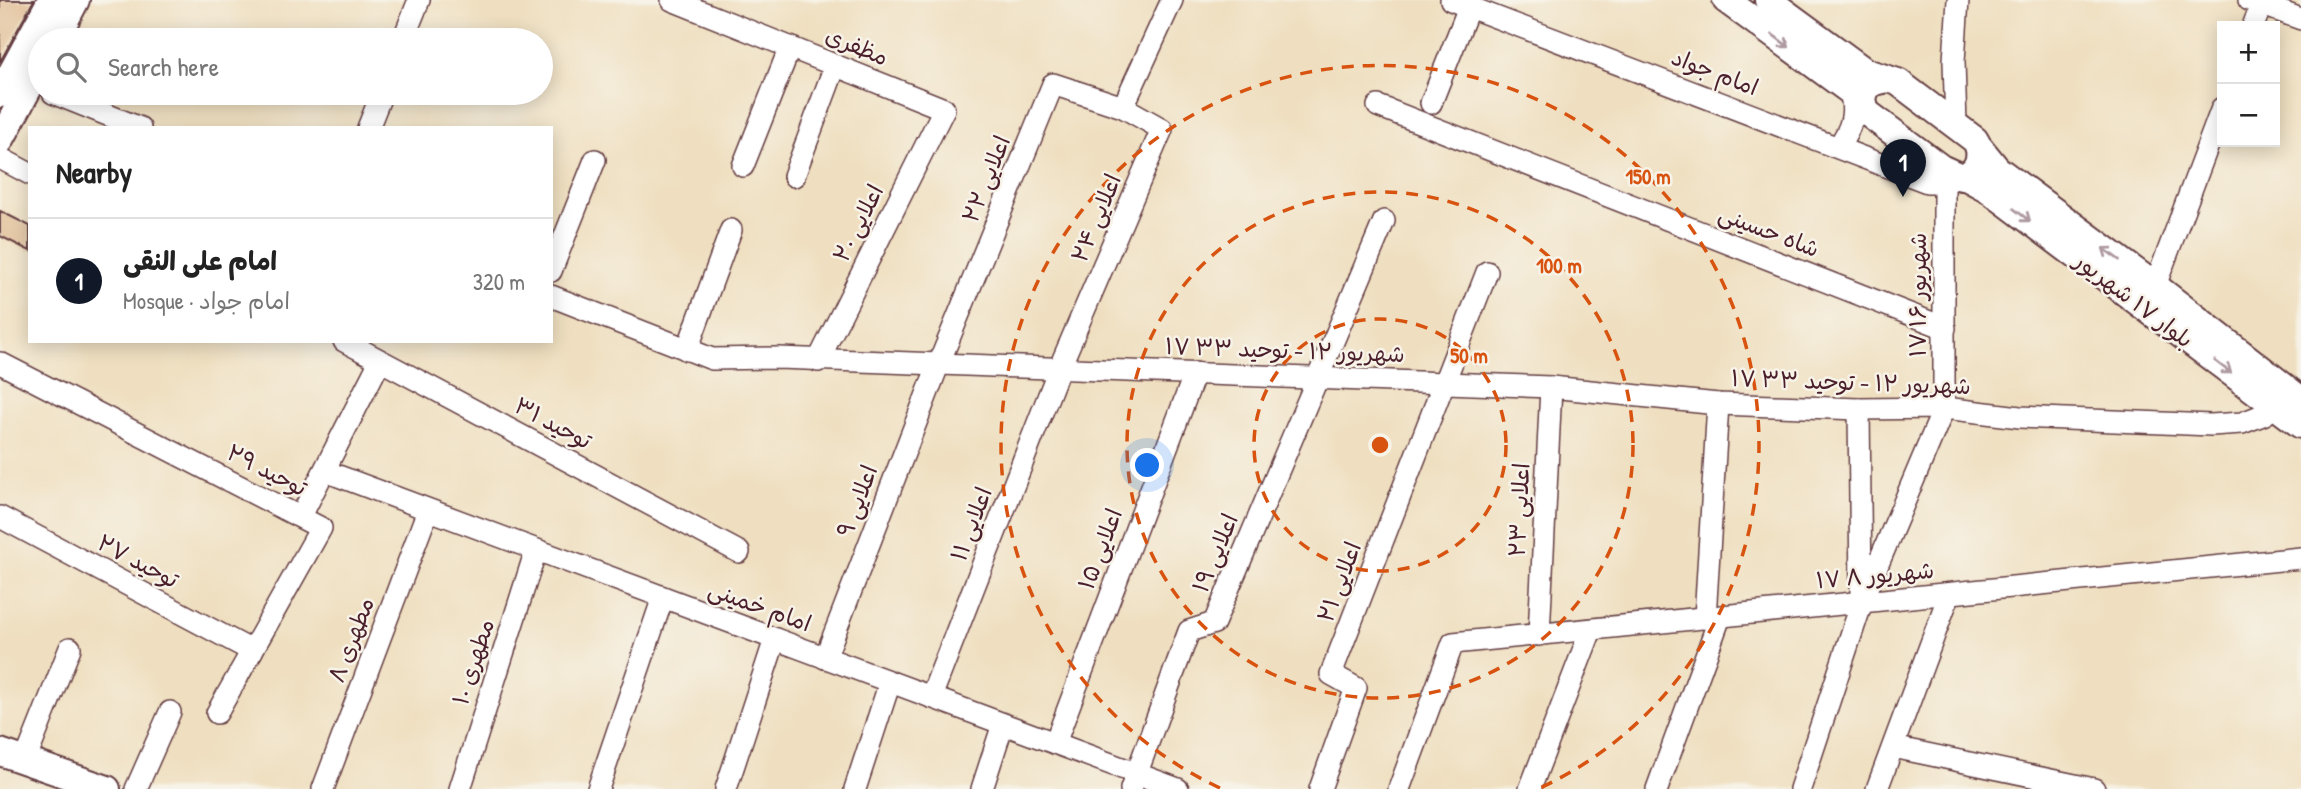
<!DOCTYPE html>
<html lang="en">
<head>
<meta charset="utf-8">
<style>
	body { margin:0; font-family:"Patrick Hand","Playpen Sans Arabic",sans-serif; background:#f2f2f2; color:#222 }
	.controls { position:absolute; right:21px; top:21px; display:grid; overflow:hidden; border-radius:0px; box-shadow:0 4px 18px #0003 }
	.controls button { width:63px; height:63px; display:grid; place-items:center; padding:0; border:0; border-bottom:2px solid #e0e0e0; background:#fff; color:#222; font:35px sans-serif }
	.you { position:absolute; left:1148px; top:466px; width:24px; height:24px; margin:-18px; border:5px solid #fff; border-radius:50%; background:#1a73e8; box-shadow:0 0 0 10px #1a73e833 }
	.badge { display:grid; place-items:center; width:46px; height:46px; border-radius:50%; background:#111827; color:#fff; font-size:23px; font-weight:700 }
	.pin { position:absolute; translate:-50% -58px; filter:drop-shadow(0 2px 4px #0008) }
	.pin::after { content:''; position:absolute; top:37px; width:24px; height:21px; background:inherit; clip-path:polygon(0 0,100% 0,50% 100%) }
	.list { margin:0; padding:0; list-style:none }
	h2 { display:flex; justify-content:space-between; align-items:center; height:91px; margin:0; padding:0 28px; font-size:30px }
	h2 small { font-size:23px; font-weight:400; color:#767676 }
	.list li { display:grid; grid-template-columns:46px 1fr auto; gap:21px; align-items:center; box-sizing:border-box; height:126px; padding:0 28px; border-top:2px solid #e0e0e0 }
	.list b { display:block; font-size:26px; white-space:nowrap }
	.list p { margin:0; font-size:23px; white-space:nowrap; color:#767676 }
	.list em { font-size:23px; font-style:normal; color:#767676 }
	.icon { flex:none; width:38px; height:38px; fill:none; stroke:currentColor; stroke-width:2; stroke-linecap:round; stroke-linejoin:round }
	.map { position:relative; flex:none; width:2301px; height:789px; overflow:hidden }
	.search { position:absolute; background:#fff; box-shadow:0 4px 18px #0003; left:28px; top:28px; width:525px; height:77px; display:flex; align-items:center; gap:18px; box-sizing:border-box; padding:0 24px; border-radius:38px; color:#767676; font-size:26px }
	.panel { position:absolute; background:#fff; box-shadow:0 4px 18px #0003; left:28px; top:126px; width:525px; height:217px; border-radius:0px }
	.map>svg:first-child { display:block }
</style>
</head>
<body>
<div class="map">
<svg width="2301" height="789" viewBox="0 0 2301 789">
	<rect width="100%" height="100%" fill="#f7f3e8"/>
	<filter id="ink" filterUnits="userSpaceOnUse"><feTurbulence type="fractalNoise" baseFrequency=".0143" numOctaves="2"/><feDisplacementMap in="SourceGraphic" scale="14" xChannelSelector="R" yChannelSelector="G"/><feConvolveMatrix kernelMatrix="1 2 1 2 8 2 1 2 1" color-interpolation-filters="sRGB"/></filter>
	<filter id="wash" filterUnits="userSpaceOnUse"><feTurbulence type="fractalNoise" baseFrequency=".00686" numOctaves="4" result="noise"/><feDisplacementMap in="SourceGraphic" scale="28" xChannelSelector="R" yChannelSelector="G"/><feGaussianBlur stdDeviation="1.57" result="paint"/><feColorMatrix in="noise" values="0 0 0 0 0 0 0 0 0 0 0 0 0 0 0 0 0 1.4 0 .05"/><feComposite in="paint" operator="in"/></filter>
	<g filter="url(#wash)">
		<rect width="100%" height="100%" fill="#efdfc0"/>
		<g id="blocks">
			<g fill="#e0bc93">
				<path d="M0,0H34L0,62Z"/>
				<path d="M0,211L30,226V251L0,236Z"/>
			</g>
		</g>
	</g>
	<g filter="url(#ink)">
		<use href="#blocks" fill-opacity="0" stroke="#633c41" stroke-width="2"/>
		<g fill="none" stroke-linecap="round" stroke-linejoin="round">
			<defs>
				<g id="minor">
					<path d="M672,0L944,109L818,361"/>
					<path d="M1451,0L1927,182H1944L1957,178"/>
					<path d="M2249,0L2301,19"/>
					<path d="M2253,26L2262,4"/>
					<path d="M403,40L419,0"/>
					<path d="M53,93L140,128"/>
					<path d="M1431,103L1469,7"/>
					<path d="M1378,106L1945,328"/>
					<path d="M1123,107L1172,0"/>
					<path d="M1956,126L1954,61L1958,0"/>
					<path d="M368,128L382,93"/>
					<path d="M1838,147C1852,128 1856,113 1850,91"/>
					<path d="M0,158L30,174"/>
					<path d="M743,166L790,47"/>
					<path d="M794,176L835,66"/>
					<path d="M551,271L595,160"/>
					<path d="M2155,286L2222,108"/>
					<path d="M551,296L712,359L779,358L1551,387L1718,404L1859,409L1944,408L2020,417L2211,425L2242,423L2265,414L2275,405"/>
					<path d="M344,341L739,552"/>
					<path d="M687,350L731,230"/>
					<path d="M0,363L321,528L217,713"/>
					<path d="M1859,409L1861,592"/>
					<path d="M325,471L1178,789"/>
					<path d="M301,516L380,361"/>
					<path d="M0,517L252,651"/>
					<path d="M1705,618L1718,404"/>
					<path d="M1539,635L1551,387"/>
					<path d="M825,658L939,363L1053,84L1123,107L1162,129L1059,369L931,697"/>
					<path d="M1055,743L1195,373"/>
					<path d="M1893,747L2094,789"/>
					<path d="M25,761L70,648"/>
					<path d="M136,789L170,712"/>
					<path d="M323,789L428,510"/>
					<path d="M460,789L536,550"/>
					<path d="M598,789L663,597"/>
					<path d="M726,789L775,639"/>
					<path d="M855,789L890,682"/>
					<path d="M982,789L1003,724"/>
					<path d="M1131,789L1189,631L1214,623L1384,221"/>
					<path d="M1320,789L1356,688L1331,674L1487,272"/>
					<path d="M1399,789L1453,643L2301,558"/>
					<path d="M1530,789L1591,630"/>
					<path d="M1657,789L1720,617"/>
					<path d="M1800,789L1862,602L1944,408V182"/>
					<path d="M1877,789L1949,595"/>
				</g>
				<g id="major">
					<path d="M1726,0L1850,91L1864,108"/>
					<path d="M1768,0L1866,72L1888,79"/>
					<path d="M55,40L76,0"/>
					<path d="M1888,79L1898,82L1975,140C1984,154 1979,173 1961,177L1941,168L1866,112L1863,99L1866,88L1874,82Z"/>
					<path d="M0,94L51,0"/>
					<path d="M0,141L40,67"/>
					<path d="M1980,148L1997,169L2155,286L2301,400"/>
					<path d="M1966,177L1988,189L2301,425"/>
					<path d="M0,752L107,789"/>
				</g>
			</defs>
			<use href="#minor" stroke="#633c41" stroke-width="24"/>
			<use href="#major" stroke="#633c41" stroke-width="30"/>
			<use href="#minor" stroke="#fff" stroke-width="21"/>
			<use href="#major" stroke="#fff" stroke-width="26"/>
		</g>
		<defs><path id="oneway-shaft" d="M-6 0H5M1.5-3L5.5 0L1.5 3" fill="none" stroke-width="1.6" stroke-linecap="round" stroke-linejoin="round" transform="scale(1.75)"/></defs>
		<g stroke="#ae9aa0">
			<use href="#oneway-shaft" transform="translate(1781 41) rotate(37)"/>
			<use href="#oneway-shaft" transform="translate(2022 215) rotate(37)"/>
			<use href="#oneway-shaft" transform="translate(2111 254) rotate(-144)"/>
			<use href="#oneway-shaft" transform="translate(2223 367) rotate(37)"/>
		</g>
	</g>
	<g fill="none" stroke="#d8530f" stroke-width="3.5" stroke-dasharray="12 9">
		<circle cx="1380" cy="445" r="126"/>
		<circle cx="1380" cy="445" r="253"/>
		<path d="M1220 788A379 379 0 1 1 1540 788"/>
	</g>
	<g text-anchor="middle" stroke-width="5" stroke-linejoin="round" paint-order="stroke">
		<g font-size="23" fill="#4a1f2b" stroke="#f7f3e8">
			<text transform="translate(857 46) rotate(22)" y="8">مظفری</text>
			<text transform="translate(1715 72) rotate(21)" y="8">امام جواد</text>
			<text transform="translate(986 179) rotate(-68)" y="8">اعلایی ۲۲</text>
			<text transform="translate(1096 218) rotate(-67)" y="8">اعلایی ۲۴</text>
			<text transform="translate(858 223) rotate(-63)" y="8">اعلایی ۲۰</text>
			<text transform="translate(1769 231) rotate(21)" y="8">شاه حسینی</text>
			<text transform="translate(1918 295) rotate(-90)" y="8">۱۷ شهریور ۱۶</text>
			<text transform="translate(2134 300) rotate(37)" y="8">بلوار ۱۷ شهریور</text>
			<text transform="translate(1285 350) rotate(2)" y="8">۱۷ شهریور ۱۲ - توحید ۳۳</text>
			<text transform="translate(1851 382) rotate(2)" y="8">۱۷ شهریور ۱۲ - توحید ۳۳</text>
			<text transform="translate(553 423) rotate(28)" y="8">توحید ۳۱</text>
			<text transform="translate(267 470) rotate(27)" y="8">توحید ۲۹</text>
			<text transform="translate(857 501) rotate(-69)" y="8">اعلایی ۹</text>
			<text transform="translate(1519 510) rotate(-87)" y="8">اعلایی ۲۳</text>
			<text transform="translate(971 524) rotate(-69)" y="8">اعلایی ۱۱</text>
			<text transform="translate(1100 549) rotate(-69)" y="8">اعلایی ۱۵</text>
			<text transform="translate(1215 553) rotate(-67)" y="8">اعلایی ۱۹</text>
			<text transform="translate(138 561) rotate(28)" y="8">توحید ۲۷</text>
			<text transform="translate(1875 575) rotate(-5)" y="8">۱۷ شهریور ۸</text>
			<text transform="translate(1339 582) rotate(-69)" y="8">اعلایی ۲۱</text>
			<text transform="translate(760 606) rotate(20)" y="8">امام خمینی</text>
			<text transform="translate(351 640) rotate(-69)" y="8">مطهری ۸</text>
			<text transform="translate(473 662) rotate(-72)" y="8">مطهری ۱۰</text>
		</g>
	</g>
	<circle cx="1380" cy="445" r="10" fill="#d8530f" stroke="#f7f3e8" stroke-width="3.5"/>
	<g font-size="21" text-anchor="middle" font-weight="bold" fill="#d8530f" stroke="#f7f3e8" stroke-width="5" stroke-linejoin="round" paint-order="stroke">
		<text x="1648" y="184">150 m</text>
		<text x="1559" y="273">100 m</text>
		<text x="1469" y="363">50 m</text>
	</g>
</svg>
<div class="controls">
<button>+</button>
<button>−</button>
</div>
<div class="you"></div>
<div class="pin badge" style="left:1903px;top:197px">1</div>
<div class="search"><svg class="icon" aria-label="search" viewBox="0 0 24 24"><circle cx="10" cy="10" r="6"/><path d="M15 15l6 6"/></svg>Search here</div>
<section class="panel">
<h2>Nearby<small></small></h2>
<ul class="list">
<li><span class="badge">1</span><div><b>امام علی النقی</b><p>Mosque · امام جواد</p></div><em>320 m</em></li>
</ul>
</section>
</div>
</body>
</html>
